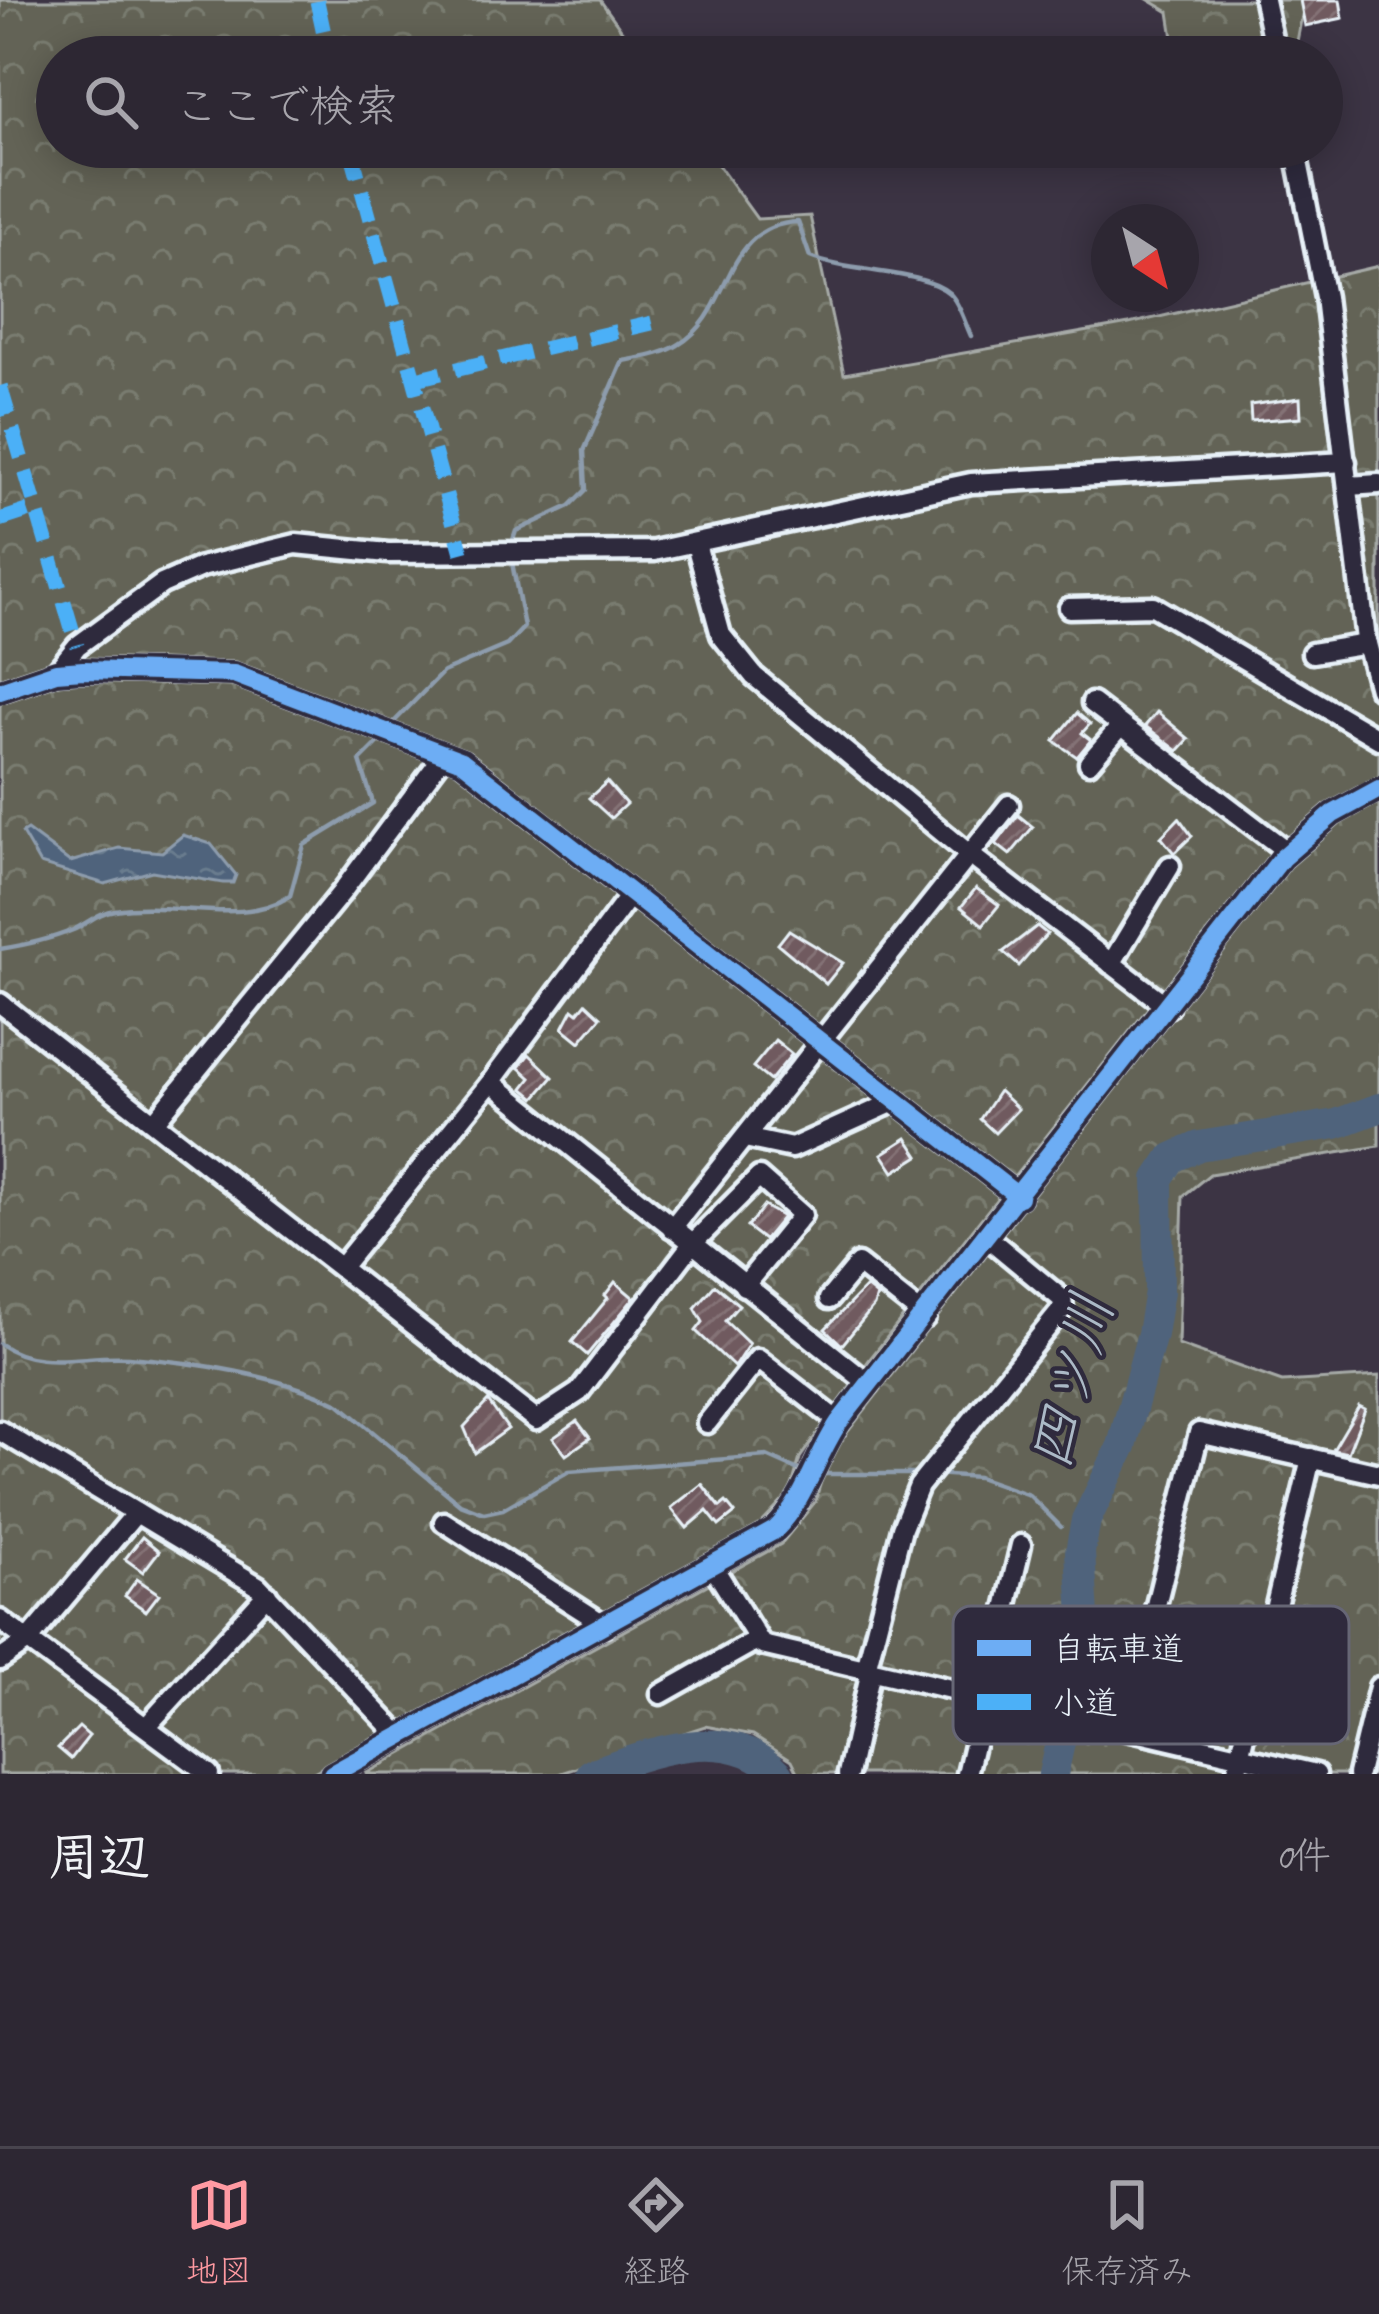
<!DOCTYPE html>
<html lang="ja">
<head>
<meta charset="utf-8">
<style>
	body { margin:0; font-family:Caveat,"Klee One",sans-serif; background:#352f3b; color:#f1f3f6 }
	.compass { position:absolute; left:1091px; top:204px; width:108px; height:108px; border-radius:50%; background:#2d2733; box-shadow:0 6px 30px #0003; rotate:144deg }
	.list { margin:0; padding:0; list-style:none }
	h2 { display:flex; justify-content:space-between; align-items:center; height:156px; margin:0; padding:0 48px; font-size:51px }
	h2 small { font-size:39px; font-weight:400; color:#a7a5ac }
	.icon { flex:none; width:66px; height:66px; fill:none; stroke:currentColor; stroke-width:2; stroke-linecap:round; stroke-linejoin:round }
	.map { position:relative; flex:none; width:1379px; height:1774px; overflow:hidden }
	.search { position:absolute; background:#2d2733; box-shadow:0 6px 30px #0003; left:36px; right:36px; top:36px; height:132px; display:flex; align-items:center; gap:30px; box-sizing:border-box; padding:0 42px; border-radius:66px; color:#a7a5ac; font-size:45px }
	.sheet { height:372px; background:#2d2733 }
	nav { display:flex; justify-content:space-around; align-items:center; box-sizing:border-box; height:168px; border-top:3px solid #48444e; background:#2d2733; font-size:33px; color:#a7a5ac }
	nav a { display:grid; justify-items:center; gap:6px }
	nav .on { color:#ff9aa2 }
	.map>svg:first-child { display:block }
</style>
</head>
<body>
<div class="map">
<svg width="1379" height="1774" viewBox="0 0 1379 1774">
	<defs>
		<pattern id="forest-crowns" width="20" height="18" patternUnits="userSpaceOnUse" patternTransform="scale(3)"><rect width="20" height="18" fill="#636456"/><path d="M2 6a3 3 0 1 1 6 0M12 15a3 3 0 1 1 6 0" fill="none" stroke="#797b6f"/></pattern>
		<pattern id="water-ripples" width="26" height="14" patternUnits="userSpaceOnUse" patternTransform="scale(3)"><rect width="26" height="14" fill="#50647b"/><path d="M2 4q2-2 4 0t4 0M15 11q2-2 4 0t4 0" fill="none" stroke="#697b8e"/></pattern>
		<pattern id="building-hatch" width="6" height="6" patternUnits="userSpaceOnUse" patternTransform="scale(3)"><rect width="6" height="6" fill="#705a5e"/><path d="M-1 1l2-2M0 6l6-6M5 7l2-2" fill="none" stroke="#847276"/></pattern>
	</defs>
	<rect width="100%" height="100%" fill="#3c3444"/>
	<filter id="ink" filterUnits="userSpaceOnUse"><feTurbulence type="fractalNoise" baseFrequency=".00833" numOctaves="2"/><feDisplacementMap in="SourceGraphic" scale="24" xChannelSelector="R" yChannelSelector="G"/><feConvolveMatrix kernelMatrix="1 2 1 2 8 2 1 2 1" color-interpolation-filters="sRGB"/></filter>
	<g filter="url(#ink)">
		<g fill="url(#forest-crowns)" stroke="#a6aaa7" stroke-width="3">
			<path d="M0,0H600L641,57H57V147H705L757,219L810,216L844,374L1129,324L1379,266V778L1329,803L1271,853L869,1360L800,1458L790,1493L758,1527L310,1774H0Z"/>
			<path d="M1149,0H1305L1294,57H1176L1169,12Z"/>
			<path d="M1379,799V1146L1210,1174L1183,1196L1178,1345L1282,1382L1379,1376V1774H799L792,1760L753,1735L705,1726L559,1774H365L781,1544L815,1502L828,1457L1296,859L1341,817Z"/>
		</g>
		<path fill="url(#water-ripples)" stroke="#8d9cad" stroke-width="3" d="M27,830L70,862L119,848L162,852L183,835L211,844L236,875L233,883H223L152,871L105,884L40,864L22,833Z"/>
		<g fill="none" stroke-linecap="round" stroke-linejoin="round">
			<g stroke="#8d9cad" stroke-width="4.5">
				<path d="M511,546L516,531L570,506L586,490L584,451L623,361C641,358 662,355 678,345C734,313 721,225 798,222L810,257C848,273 922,270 949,293C959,302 965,323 971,336"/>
				<path d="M391,725L443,672L507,645L524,627L511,557"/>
				<path d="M0,949C25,945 49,940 73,930C88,923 99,912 115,910C173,900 242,927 290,896L304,845L373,803L360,761L386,735"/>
				<path d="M0,1344C39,1371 82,1354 128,1357C195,1362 278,1375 339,1404L460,1504L484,1513L503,1509L569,1471L767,1456L803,1472"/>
				<path d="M815,1474H923"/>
				<path d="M934,1474L978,1477L1029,1495L1061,1527"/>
			</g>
			<g stroke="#50647b" stroke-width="30">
				<path d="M591,1774C648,1752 731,1721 779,1774"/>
				<path d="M1053,1774L1085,1632L1080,1552L1086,1520L1122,1446L1152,1334L1159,1291L1158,1179L1172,1158L1199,1146L1336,1124L1379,1108"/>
			</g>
		</g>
		<g fill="url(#building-hatch)" stroke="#e8f1f8" stroke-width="3">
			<path d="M1300,0H1340L1343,18L1305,26Z"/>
			<path d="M1300,398L1301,417L1251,421L1250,405Z"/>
			<path d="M1157,712L1189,739L1178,751L1145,726Z"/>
			<path d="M1077,713L1090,724L1082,733L1091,740L1077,757L1054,741Z"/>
			<path d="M607,782L626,804L611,818L589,798Z"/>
			<path d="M1018,815L1033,827L1010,855L996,844Z"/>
			<path d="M1179,818L1192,836L1174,853L1161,837Z"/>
			<path d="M976,888L999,905L983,925L961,907Z"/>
			<path d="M1037,926L1047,934L1019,966L1003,952Z"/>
			<path d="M789,930L843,963L826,984L778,944Z"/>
			<path d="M586,1003L601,1017L580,1042L563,1028L573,1009L578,1013Z"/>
			<path d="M775,1040L792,1054L770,1081L753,1067Z"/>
			<path d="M529,1054L553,1077L535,1098L523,1088L531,1078L519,1067Z"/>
			<path d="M999,1091L1018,1109L995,1133L980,1119Z"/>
			<path d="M907,1138L919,1156L894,1172L882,1154Z"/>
			<path d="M764,1206L783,1217L764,1240L747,1227Z"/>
			<path d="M615,1282L634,1298L587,1355L572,1342L608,1298L605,1295Z"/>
			<path d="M715,1285L739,1305L725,1321L749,1344L734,1367L696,1331L703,1322L695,1308Z"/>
			<path d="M866,1287L877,1296L874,1306L842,1345L825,1329Z"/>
			<path d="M488,1401L508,1429L475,1453L464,1427Z"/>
			<path d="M1359,1406L1365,1409L1348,1453L1333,1450Z"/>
			<path d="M577,1421L590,1438L566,1455L553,1438Z"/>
			<path d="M702,1484L720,1507L726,1502L735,1513L719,1526L707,1511L687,1528L671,1508Z"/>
			<path d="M142,1537L159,1551L143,1572L125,1559Z"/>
			<path d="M137,1579L159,1594L146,1611L125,1596Z"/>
			<path d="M79,1727L89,1736L71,1759L58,1748Z"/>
		</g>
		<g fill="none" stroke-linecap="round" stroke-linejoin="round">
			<defs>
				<g id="minor">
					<path d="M1264,0L1276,57"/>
					<path d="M1295,147L1325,297L1366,640L1379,689"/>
					<path d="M1349,486L1379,484"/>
					<path d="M696,544L721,635L754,676L970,855L1168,1007"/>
					<path d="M1069,608L1153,606L1379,739"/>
					<path d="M1312,653L1367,644"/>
					<path d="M56,672L77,646L162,584L201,567L296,544L388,553L654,551L971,483L1346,462"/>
					<path d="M0,691L56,672L83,670L234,674L462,761L1019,1197"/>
					<path d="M1092,703L1288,852"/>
					<path d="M1089,763L1121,726"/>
					<path d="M1111,964L1170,866"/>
					<path d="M0,1003L536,1420L579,1392L692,1244L759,1177L802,1215L744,1286"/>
					<path d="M491,1082L869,1384"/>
					<path d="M155,1121L341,893L444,755"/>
					<path d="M745,1138L792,1148L896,1101"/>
					<path d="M672,1228L1009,805"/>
					<path d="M342,1266L491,1082L631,894"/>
					<path d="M829,1299L858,1264L925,1317"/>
					<path d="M707,1423L758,1359L839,1422"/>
					<path d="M0,1431L258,1586L401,1737"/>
					<path d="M444,1522L605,1625"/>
					<path d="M712,1565L762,1645L1316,1774"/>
					<path d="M0,1620L209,1774"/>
					<path d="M0,1660L28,1641L136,1513"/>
					<path d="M866,1669L902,1528L919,1486L1063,1308L1062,1299L987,1237"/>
					<path d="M661,1694L757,1640"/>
					<path d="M146,1727L267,1594"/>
					<path d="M1125,1729L1199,1433L1379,1474"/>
					<path d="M332,1774L775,1530C805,1501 815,1458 839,1422L1282,858L1333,814L1379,789"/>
					<path d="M848,1774L871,1670"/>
					<path d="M967,1774L1021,1545"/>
					<path d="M1236,1774L1311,1458"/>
					<path d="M1358,1774L1379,1687"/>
				</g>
			</defs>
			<use href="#minor" stroke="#e8f1f8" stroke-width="27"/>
			<use href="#minor" stroke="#2f2a3d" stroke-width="18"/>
			<g stroke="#4cb0f7" stroke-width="15" stroke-dasharray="30 15" stroke-linecap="butt">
				<path d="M317,1L329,57"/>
				<path d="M350,147L462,553"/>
				<path d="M412,380L652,323"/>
				<path d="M0,386L77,646"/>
				<path d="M0,520L36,508"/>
			</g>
			<defs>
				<g id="cycleway">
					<path d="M0,691L56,672L83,670L234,674L462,761L1019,1197"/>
					<path d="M332,1774L775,1530C805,1501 815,1458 839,1422L1282,858L1333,814L1379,789"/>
				</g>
			</defs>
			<use href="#cycleway" stroke="#2f2a3d" stroke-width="26"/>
			<use href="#cycleway" stroke="#6dadf4" stroke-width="18"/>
		</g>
	</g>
	<g text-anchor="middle" stroke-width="9" stroke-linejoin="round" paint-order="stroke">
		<g font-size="60" font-style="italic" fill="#abb9c6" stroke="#2f2a3d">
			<text transform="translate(1070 1381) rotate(-75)" y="21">四ツ川</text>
		</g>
	</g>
	<rect x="953" y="1606" width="396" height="138" rx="18" fill="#2f2a3d" stroke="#666675" stroke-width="3"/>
	<rect x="977" y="1640" width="54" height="16" fill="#6dadf4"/>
	<rect x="977" y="1694" width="54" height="16" fill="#4cb0f7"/>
	<g font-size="33" fill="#e8f1f8">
		<text x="1052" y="1660">自転車道</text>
		<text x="1052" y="1714">小道</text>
	</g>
</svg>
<svg class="compass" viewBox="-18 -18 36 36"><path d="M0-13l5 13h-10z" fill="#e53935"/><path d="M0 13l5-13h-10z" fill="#a7a5ac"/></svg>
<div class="search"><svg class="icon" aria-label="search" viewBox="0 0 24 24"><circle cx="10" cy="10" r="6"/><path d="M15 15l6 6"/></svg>ここで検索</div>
</div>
<section class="sheet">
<h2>周辺<small>0件</small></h2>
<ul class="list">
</ul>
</section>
<nav>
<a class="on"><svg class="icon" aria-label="map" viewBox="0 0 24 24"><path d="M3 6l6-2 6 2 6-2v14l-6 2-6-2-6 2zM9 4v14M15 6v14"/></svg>地図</a>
<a><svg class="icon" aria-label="directions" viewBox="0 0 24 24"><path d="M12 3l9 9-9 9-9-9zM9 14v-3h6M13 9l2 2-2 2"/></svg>経路</a>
<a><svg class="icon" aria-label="saved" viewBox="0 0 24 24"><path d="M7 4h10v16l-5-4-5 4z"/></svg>保存済み</a>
</nav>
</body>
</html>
